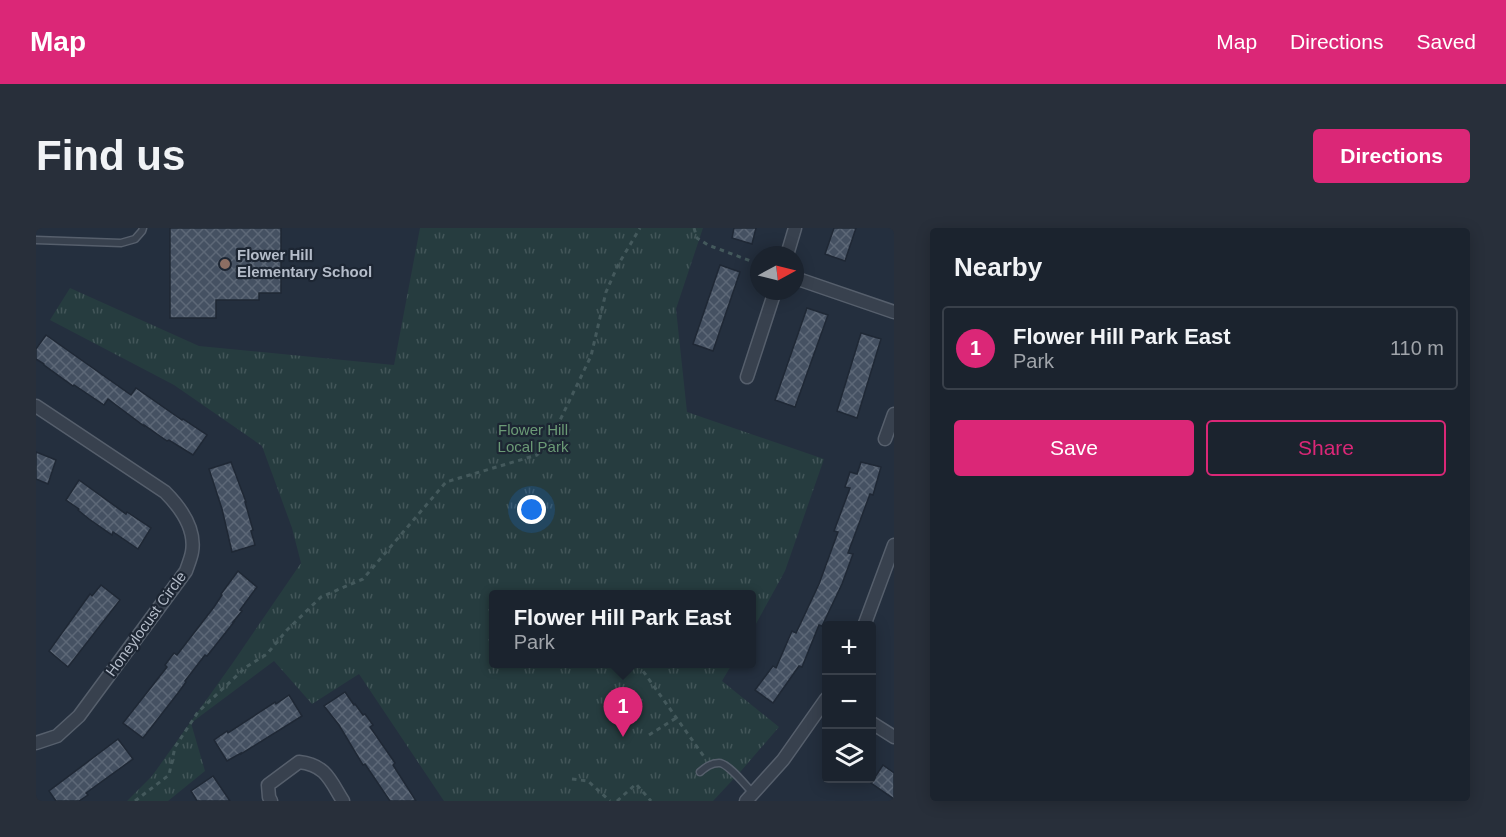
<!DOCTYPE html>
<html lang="en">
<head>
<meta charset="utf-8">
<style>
	body { margin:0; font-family:Helvetica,sans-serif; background:#282f3a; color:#f1f3f6 }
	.controls { position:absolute; right:18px; bottom:18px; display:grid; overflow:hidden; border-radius:6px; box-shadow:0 3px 15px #0003 }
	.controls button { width:54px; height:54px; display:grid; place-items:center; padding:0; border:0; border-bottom:2px solid #39404a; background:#1b232e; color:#f1f3f6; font:30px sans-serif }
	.compass { position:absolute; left:714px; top:18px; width:54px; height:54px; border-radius:50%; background:#1b232e; box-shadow:0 3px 15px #0003; rotate:83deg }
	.you { position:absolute; left:496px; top:282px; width:21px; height:21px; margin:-15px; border:4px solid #fff; border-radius:50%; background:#1a73e8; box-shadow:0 0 0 9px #1a73e833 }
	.badge { display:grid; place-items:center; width:39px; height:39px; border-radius:50%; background:#db2777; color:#fff; font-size:20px; font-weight:700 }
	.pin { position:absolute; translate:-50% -50px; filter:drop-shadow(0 2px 3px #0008) }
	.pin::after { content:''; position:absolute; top:32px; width:21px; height:18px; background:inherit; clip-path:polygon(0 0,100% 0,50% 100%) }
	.popup { position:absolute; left:453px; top:362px; width:267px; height:78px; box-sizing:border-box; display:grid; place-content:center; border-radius:6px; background:#1b232e; filter:drop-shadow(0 2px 4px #0005); font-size:20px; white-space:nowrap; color:#a0a4aa }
	.popup b { font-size:22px; color:#f1f3f6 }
	.popup::after { content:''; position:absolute; left:50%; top:100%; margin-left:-12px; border:12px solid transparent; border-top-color:#1b232e }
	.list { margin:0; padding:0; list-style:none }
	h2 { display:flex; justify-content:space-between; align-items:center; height:78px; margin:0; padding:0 24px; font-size:26px }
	h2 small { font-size:20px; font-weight:400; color:#a0a4aa }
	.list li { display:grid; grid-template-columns:39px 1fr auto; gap:18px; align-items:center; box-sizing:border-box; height:84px; margin:0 12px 12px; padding:0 12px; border:2px solid #39404a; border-radius:6px }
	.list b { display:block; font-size:22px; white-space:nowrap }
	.list p { margin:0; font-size:20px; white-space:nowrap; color:#a0a4aa }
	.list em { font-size:20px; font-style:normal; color:#a0a4aa }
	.actions { display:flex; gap:12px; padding:18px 24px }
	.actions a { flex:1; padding:14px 0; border:2px solid #db2777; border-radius:6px; text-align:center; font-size:21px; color:#db2777 }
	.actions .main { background:#db2777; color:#fff }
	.icon { flex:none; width:33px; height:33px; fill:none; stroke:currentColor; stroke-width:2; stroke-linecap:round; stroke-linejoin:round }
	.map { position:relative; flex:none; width:858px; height:573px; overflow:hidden; border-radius:6px }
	header { display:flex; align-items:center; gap:36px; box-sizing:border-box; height:84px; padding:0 30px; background:#db2777; color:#fff }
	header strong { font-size:28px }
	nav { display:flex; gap:33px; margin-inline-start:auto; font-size:21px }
	.intro { display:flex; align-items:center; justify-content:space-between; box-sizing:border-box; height:144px; padding:0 36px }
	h1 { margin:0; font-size:42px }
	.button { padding:15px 27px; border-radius:6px; background:#db2777; color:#fff; font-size:21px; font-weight:700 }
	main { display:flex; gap:36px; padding:0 36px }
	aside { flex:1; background:#1b232e; border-radius:6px; box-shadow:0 3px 15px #0003 }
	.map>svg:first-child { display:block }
</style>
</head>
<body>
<header>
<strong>Map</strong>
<nav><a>Map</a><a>Directions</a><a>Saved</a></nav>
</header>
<div class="intro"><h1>Find us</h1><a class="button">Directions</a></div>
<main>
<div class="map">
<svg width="858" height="573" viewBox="0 0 858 573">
	<defs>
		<pattern id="park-tufts" width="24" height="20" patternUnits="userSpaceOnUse" patternTransform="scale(1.5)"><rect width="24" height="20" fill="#263c3f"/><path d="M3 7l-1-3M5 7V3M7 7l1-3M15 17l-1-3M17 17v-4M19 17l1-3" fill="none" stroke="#435659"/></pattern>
		<pattern id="building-cross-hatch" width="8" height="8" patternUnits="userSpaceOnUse" patternTransform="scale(1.5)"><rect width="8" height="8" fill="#455162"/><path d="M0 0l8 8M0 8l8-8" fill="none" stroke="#5d6877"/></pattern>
	</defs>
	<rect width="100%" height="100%" fill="#242f3e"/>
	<path fill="url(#park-tufts)" d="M384,0H667L640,81L651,184L788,231L749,343L716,403V366H458V436H696L686,453L743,499L705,543L677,573H408L323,446L276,476L238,433L155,495L169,543L132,573H91L116,548L196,436L265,335L256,300L226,218L138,157L14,92L34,60L163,118L358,137Z"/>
	<g fill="url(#building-cross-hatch)" stroke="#1f2835" stroke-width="1.5">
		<path d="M134,0H245V65H223V72H180V90H134Z"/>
		<path d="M698,0H720L716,16L696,10Z"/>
		<path d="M798,0H820L809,33L789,26Z"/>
		<path d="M684,37L704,44L677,123L657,116Z"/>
		<path d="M771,80L792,87L759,179L739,172Z"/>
		<path d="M825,105L845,111L821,190L801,183Z"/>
		<path d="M10,107L95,167L100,160L146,192L147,191L171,207L157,227L133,212L131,213L108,197V198L72,171L68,177L38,157L37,158L8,137V136L0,131V121Z"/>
		<path d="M0,224L20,232L12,256L0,251Z"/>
		<path d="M195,234L210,274H209L217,302L215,303L219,317L196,324L186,281L173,241Z"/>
		<path d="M825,234L845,239L837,267L834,266L812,325L817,326L806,356L786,398L783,397L766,439L763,438L737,475L719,462L737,438L740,440L756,403L760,405L783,356L802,304L798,303L814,260L809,259L814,244L821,246Z"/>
		<path d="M43,252L90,286L91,284L115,300L102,321L77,304L76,307L53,291L42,282L43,281L30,272Z"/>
		<path d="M202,343L221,359L204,382L206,383L197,394H198L171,428L169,427L149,453L150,454L142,465L107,510L87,495L131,439L129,437L138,425L141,427L178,379L186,367L185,366Z"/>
		<path d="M65,357L84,372L32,439L13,423L54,366L56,368Z"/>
		<path d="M309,464L318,477L319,476L327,487L329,486L337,497L334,499L359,535L357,537L380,573H354L329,536L327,537L303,497L288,478Z"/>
		<path d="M253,467L266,488L205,526V525L191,533L178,512L191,503L192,505L239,474L240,476Z"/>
		<path d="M82,511L97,531L50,565L52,567L43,573H20L13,563Z"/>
		<path d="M847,537L858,545V571L835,555Z"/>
		<path d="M177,548L194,573H161L155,563Z"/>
	</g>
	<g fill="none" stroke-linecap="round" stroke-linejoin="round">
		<defs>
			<g id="lane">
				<path d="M0,12L85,15L99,11L106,3L107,0"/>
				<path d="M664,544C670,539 675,535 683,535C692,535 710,558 717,565"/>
			</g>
			<g id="street">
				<path d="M751,27L759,0"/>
				<path d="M759,50L858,84"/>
				<path d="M711,149L739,63"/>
				<path d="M0,178L129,264C144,279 160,301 156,324C155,330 152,337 150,343L43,488L21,508L0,515"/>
				<path d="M849,211L858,186"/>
				<path d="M828,398L858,317"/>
				<path d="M836,495L858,509"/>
				<path d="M235,573L233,569L232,557L263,534C290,537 294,552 307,573"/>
				<path d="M710,573L747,532L790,471"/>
			</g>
		</defs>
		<use href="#lane" stroke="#565f6c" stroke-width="9"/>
		<use href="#street" stroke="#565f6c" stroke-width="15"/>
		<g stroke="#44595c" stroke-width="3" stroke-dasharray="4.5 4.5" stroke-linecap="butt">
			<path d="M658,0L661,10L672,17L720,35L716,49L723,51"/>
			<path d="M602,436L669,530"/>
			<path d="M613,507L640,490"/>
			<path d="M536,551L552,553L574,573"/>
			<path d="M99,573L133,547L139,519L162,484L210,439L231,426L251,402L285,369L327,351L410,254L501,227L513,215L555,128L570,64L582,37L604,0"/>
			<path d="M581,573L600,556L615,573"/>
		</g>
		<use href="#lane" stroke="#38414e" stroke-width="6"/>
		<use href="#street" stroke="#38414e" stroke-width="12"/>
	</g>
	<circle fill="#8d6e63" stroke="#1d2633" stroke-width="2" cx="189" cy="36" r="6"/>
	<g text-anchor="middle" stroke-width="4.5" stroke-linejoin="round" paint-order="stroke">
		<g font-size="15" font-weight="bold" fill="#b4bcc9" stroke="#1d2633" text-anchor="start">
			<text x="201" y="32">Flower Hill<tspan x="201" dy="17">Elementary School</tspan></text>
		</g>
		<g font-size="15" fill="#6b9a76" stroke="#1d2633">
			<text x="497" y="207">Flower Hill<tspan x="497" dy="17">Local Park</tspan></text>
		</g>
		<g font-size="15" fill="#b4bcc9" stroke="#1d2633">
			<text transform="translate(110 396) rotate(-54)" y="5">Honeylocust Circle</text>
		</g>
	</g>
</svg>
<div class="controls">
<button>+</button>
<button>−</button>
<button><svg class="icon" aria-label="layers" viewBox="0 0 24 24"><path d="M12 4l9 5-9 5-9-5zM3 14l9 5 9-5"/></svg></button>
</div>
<svg class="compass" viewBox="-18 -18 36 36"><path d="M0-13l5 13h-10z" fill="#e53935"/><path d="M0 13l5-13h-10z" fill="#a0a4aa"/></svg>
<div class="you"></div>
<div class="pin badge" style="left:587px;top:509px">1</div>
<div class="popup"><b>Flower Hill Park East</b>Park</div>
</div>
<aside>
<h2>Nearby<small></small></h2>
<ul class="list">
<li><span class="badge">1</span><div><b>Flower Hill Park East</b><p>Park</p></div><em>110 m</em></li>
</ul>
<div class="actions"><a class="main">Save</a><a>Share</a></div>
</aside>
</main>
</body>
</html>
